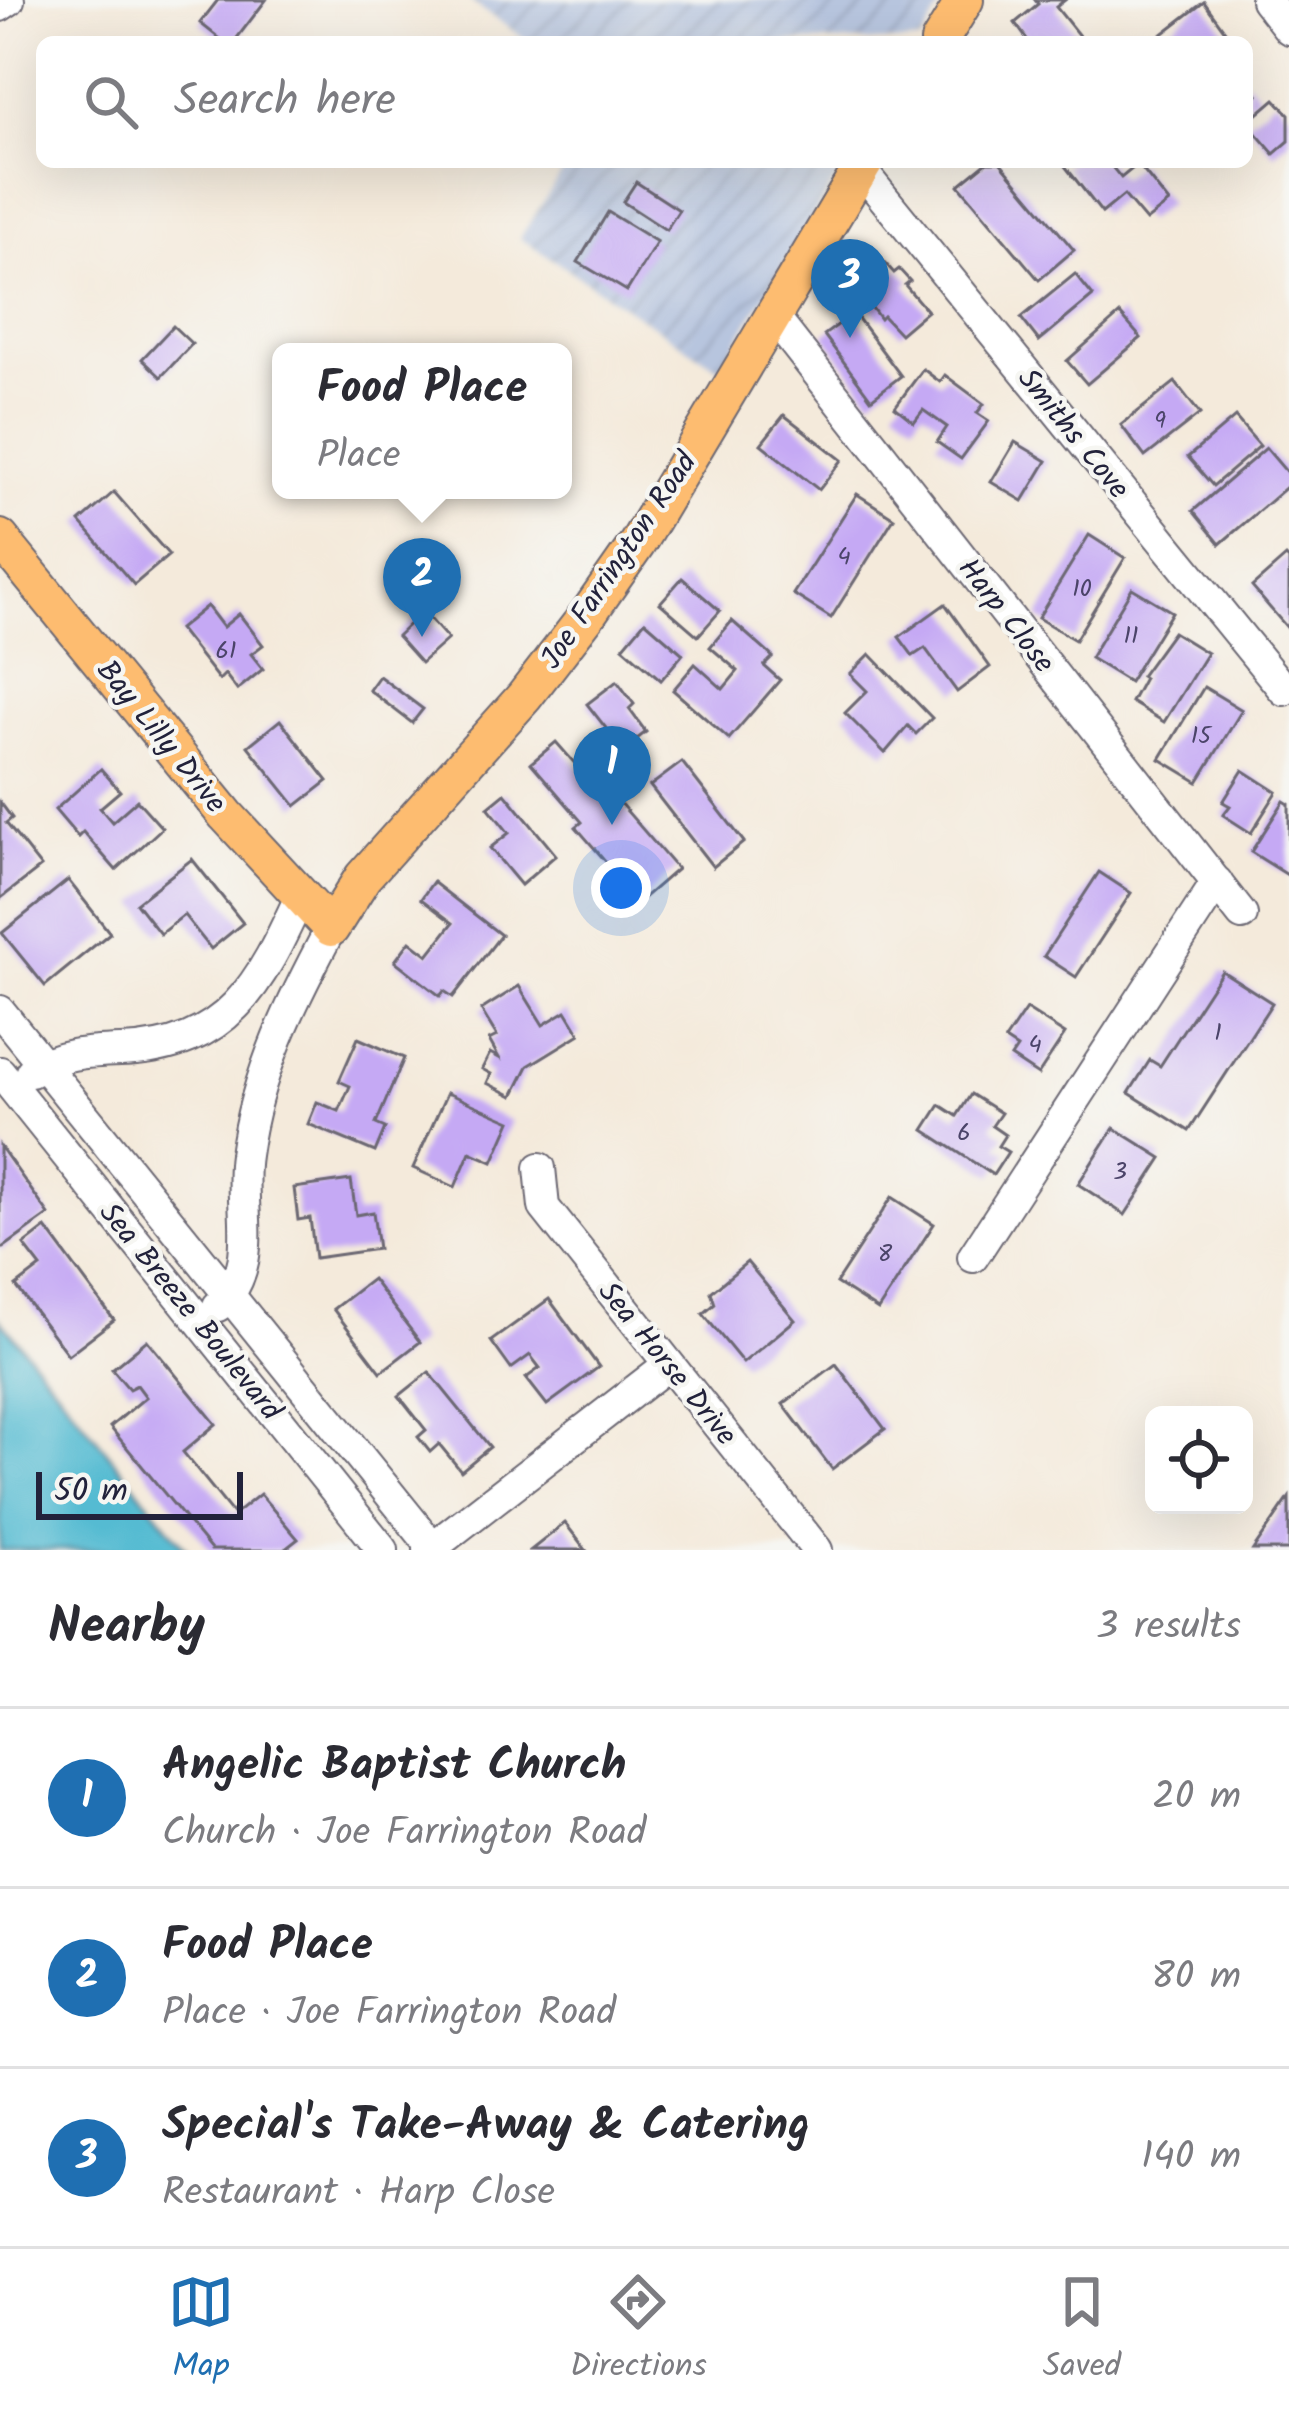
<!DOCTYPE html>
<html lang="en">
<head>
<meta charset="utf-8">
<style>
	body { margin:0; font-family:Kalam,sans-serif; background:#f7f7f7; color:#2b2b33 }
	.controls { position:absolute; right:36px; bottom:36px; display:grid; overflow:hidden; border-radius:18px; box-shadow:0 12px 48px #0002 }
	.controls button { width:108px; height:108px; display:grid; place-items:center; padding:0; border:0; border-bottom:3px solid #e1e1e2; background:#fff; color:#2b2b33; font:60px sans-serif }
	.scale { position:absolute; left:36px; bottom:30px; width:207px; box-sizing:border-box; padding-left:12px; border:6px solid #22223b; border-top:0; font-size:33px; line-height:42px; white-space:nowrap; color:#22223b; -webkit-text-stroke:9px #f6f6f2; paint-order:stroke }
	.you { position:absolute; left:621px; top:888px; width:42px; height:42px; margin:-30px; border:9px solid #fff; border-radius:50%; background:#1a73e8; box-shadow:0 0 0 18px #1a73e833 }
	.badge { display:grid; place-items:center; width:78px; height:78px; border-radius:50%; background:#1f6fb2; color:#fff; font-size:39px; font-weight:700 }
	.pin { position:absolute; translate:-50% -99px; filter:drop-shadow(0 3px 6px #0008) }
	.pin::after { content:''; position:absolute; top:63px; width:42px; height:36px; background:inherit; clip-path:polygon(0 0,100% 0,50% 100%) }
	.popup { position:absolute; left:272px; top:343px; width:300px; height:156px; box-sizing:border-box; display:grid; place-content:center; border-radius:18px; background:#fff; filter:drop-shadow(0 3px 9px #0005); font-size:39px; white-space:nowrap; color:#7c7c81 }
	.popup b { font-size:45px; color:#2b2b33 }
	.popup::after { content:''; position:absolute; left:50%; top:100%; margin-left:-24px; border:24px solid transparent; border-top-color:#fff }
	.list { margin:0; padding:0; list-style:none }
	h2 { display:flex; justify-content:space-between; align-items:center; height:156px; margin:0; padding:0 48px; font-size:51px }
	h2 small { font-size:39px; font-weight:400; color:#7c7c81 }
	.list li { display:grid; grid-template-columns:78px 1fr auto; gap:36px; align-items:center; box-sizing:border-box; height:180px; padding:0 48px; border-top:3px solid #e1e1e2 }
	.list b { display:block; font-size:45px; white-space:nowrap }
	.list p { margin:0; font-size:39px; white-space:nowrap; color:#7c7c81 }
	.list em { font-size:39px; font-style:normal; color:#7c7c81 }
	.icon { flex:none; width:66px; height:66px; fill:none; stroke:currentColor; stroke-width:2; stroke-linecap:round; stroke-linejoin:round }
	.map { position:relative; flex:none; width:1289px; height:1550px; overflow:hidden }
	.search { position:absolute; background:#fff; box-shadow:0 12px 48px #0002; left:36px; right:36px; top:36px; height:132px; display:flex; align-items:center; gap:30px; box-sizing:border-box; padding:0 42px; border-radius:18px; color:#7c7c81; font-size:45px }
	.sheet { height:696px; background:#fff }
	nav { display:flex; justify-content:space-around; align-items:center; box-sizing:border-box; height:168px; border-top:3px solid #e1e1e2; background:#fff; font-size:33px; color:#7c7c81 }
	nav a { display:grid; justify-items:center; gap:6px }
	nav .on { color:#1f6fb2 }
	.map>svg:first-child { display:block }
</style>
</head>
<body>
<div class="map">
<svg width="1289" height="1550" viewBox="0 0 1289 1550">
	<defs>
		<pattern id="industrial-furrows" width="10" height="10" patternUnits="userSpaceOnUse" patternTransform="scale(3)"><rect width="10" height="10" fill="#b7c5de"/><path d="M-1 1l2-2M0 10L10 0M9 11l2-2" fill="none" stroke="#9da9bf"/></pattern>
	</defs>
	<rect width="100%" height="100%" fill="#f6f6f2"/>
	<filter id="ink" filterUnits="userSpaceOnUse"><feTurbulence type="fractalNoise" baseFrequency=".00833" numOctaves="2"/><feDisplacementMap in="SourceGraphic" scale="24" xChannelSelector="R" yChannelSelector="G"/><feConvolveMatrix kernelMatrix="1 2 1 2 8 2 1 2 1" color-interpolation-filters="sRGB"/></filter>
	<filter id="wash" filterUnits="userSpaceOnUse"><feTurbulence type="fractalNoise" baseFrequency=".004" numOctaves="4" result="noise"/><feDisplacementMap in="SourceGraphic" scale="48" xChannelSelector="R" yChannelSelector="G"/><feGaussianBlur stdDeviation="2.7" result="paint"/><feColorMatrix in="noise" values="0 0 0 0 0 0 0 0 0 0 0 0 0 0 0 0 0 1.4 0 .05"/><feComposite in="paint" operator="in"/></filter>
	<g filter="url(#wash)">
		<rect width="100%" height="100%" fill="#f4eadb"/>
		<g fill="url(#industrial-furrows)">
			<path d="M468,0H945L920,42H530Z"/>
			<path d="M569,162H846L720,369L520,238Z"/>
		</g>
		<path fill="#54bbd2" stroke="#3b6e86" stroke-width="3" d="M0,1319L187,1550H0Z"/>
		<g id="blocks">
			<g fill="#c5a9f4">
				<path d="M218,0H266L234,42H224L200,23Z"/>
				<path d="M1035,0H1065L1056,7L1084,42H1029L1015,23L1038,4Z"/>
				<path d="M1204,2L1228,35L1219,42H1152Z"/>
				<path d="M1247,80L1258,95L1247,104Z"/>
				<path d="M1275,99L1289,114V141L1274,154L1247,123Z"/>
				<path d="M987,162H1000L1074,250L1039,280L959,185Z"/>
				<path d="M1071,162H1108L1121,178L1138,164L1169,203L1146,221L1124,195L1102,213L1065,166Z"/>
				<path d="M636,182L679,210L666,230L623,202Z"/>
				<path d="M608,212L657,242L627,291L578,262Z"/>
				<path d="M877,254L894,273L899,269L910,281L905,285L927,311L900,334L883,316L880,319L850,278Z"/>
				<path d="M1075,274L1093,296L1039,341L1021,318Z"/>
				<path d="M854,313L901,376L871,399L824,335Z"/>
				<path d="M1120,314L1141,338L1087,384L1067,361Z"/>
				<path d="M173,326L192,344L161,377L142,359Z"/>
				<path d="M923,369L940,382L945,375L984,404L977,413L989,421L961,459L937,442L947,427L923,410L914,422L895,407Z"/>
				<path d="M1175,382L1200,414L1145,457L1121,425Z"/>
				<path d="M784,415L842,460L819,490L761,444Z"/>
				<path d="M1235,417L1260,446L1213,486L1188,457Z"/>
				<path d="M1015,442L1047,461L1023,501L991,482Z"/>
				<path d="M1266,448L1289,475V485L1220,544L1193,511Z"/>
				<path d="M114,492L169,555L134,585L80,522Z"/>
				<path d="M857,494L894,518L831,618L793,594Z"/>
				<path d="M1089,535L1125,558L1075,640L1038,618Z"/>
				<path d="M1286,557L1289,560V630L1252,587Z"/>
				<path d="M682,578L720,611L698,636L660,603Z"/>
				<path d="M1132,588L1172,612L1129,682L1090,658Z"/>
				<path d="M945,604L990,667L957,692L925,648L913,656L899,637Z"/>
				<path d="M207,606L223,627L239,614L263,645L251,654L263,669L237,690L225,674L219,680L179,629Z"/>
				<path d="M423,611L448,639L421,663L397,636Z"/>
				<path d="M645,621L683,654L661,680L623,647Z"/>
				<path d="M732,621L773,657L764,666L780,680L729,739L673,690L695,664L723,689L738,671L710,647Z"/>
				<path d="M1173,632L1207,653L1164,722L1131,702L1144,678L1141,676Z"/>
				<path d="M870,654L932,718L916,734L908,726L885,753L845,713L867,691L850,674Z"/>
				<path d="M379,676L423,709L412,723L369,690Z"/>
				<path d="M617,681L634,704L629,709L646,732L623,750L587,704Z"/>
				<path d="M1204,687L1242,710L1198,782L1160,759Z"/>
				<path d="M280,720L328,781L296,806L248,746Z"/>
				<path d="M556,742L607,800L613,795L677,869L640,901L576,827L582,822L531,763Z"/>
				<path d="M682,762L744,842L713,867L650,786Z"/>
				<path d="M101,769L120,791L100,808L112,822L137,800L162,828L116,870L83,832L78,837L55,810Z"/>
				<path d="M1243,770L1277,792L1251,833L1223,815L1230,806L1223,802Z"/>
				<path d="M505,793L556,855L521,885L490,848L509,833L488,807Z"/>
				<path d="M1284,801L1289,804V876L1251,852Z"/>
				<path d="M0,802L12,818L6,823L41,867L0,899Z"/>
				<path d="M192,859L243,923L211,949L184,915L160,934L136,903Z"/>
				<path d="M1099,872L1131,893L1076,977L1044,956Z"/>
				<path d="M68,880L110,933L45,986L2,933Z"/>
				<path d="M433,882L501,935L453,997L444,991L440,996L395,961L410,941L428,955L453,923L421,899Z"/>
				<path d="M1222,971L1272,1003L1189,1131L1129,1093L1150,1060L1160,1066Z"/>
				<path d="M519,986L543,1025L566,1011L580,1034L528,1066L513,1096L487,1083L491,1074L482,1069L490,1053L499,1058L489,1040L497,1036L481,1010Z"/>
				<path d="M1026,1009L1065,1034L1038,1075L1011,1057L1017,1048L1005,1040Z"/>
				<path d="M358,1038L404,1058L376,1124L385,1128L375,1152L308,1124L317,1102L339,1111L350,1086L339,1081Z"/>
				<path d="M447,1093L511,1121L493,1162L470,1152L455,1187L413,1168Z"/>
				<path d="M971,1094L1001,1113L992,1126L1005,1135L998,1146L1008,1152L993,1175L924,1130L940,1105L957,1116Z"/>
				<path d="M1114,1128L1162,1158L1125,1215L1078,1184Z"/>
				<path d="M0,1146L49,1215L0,1250Z"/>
				<path d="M351,1180L356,1215L373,1212L378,1249L315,1258L310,1218L298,1220L294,1188Z"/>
				<path d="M892,1197L934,1224L878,1310L836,1283Z"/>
				<path d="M46,1228L114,1320L68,1355L16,1286L41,1267L24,1245Z"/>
				<path d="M747,1262L795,1320L743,1363L703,1314L715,1304L711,1292Z"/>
				<path d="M372,1279L420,1342L381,1372L333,1309Z"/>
				<path d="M549,1299L599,1367L547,1405L526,1378L540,1368L530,1355L511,1369L491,1341Z"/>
				<path d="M147,1340L216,1424L183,1452L234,1515L260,1494L298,1539L284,1550H211L110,1427L146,1397L137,1385L129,1389L112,1369Z"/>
				<path d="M836,1364L885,1429L832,1469L783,1404Z"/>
				<path d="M429,1372L490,1447L461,1471L439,1444L430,1452L418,1437L426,1430L399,1396Z"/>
				<path d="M1289,1498V1550H1253Z"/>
				<path d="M565,1523L586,1550H531Z"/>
			</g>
		</g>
	</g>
	<g filter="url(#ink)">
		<use href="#blocks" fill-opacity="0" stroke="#6c6873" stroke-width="3"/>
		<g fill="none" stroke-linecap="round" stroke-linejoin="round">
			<defs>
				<g id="minor">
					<path d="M1266,0L1289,29"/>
					<path d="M0,6L9,0"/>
					<path d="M861,170L1284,690L1289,686"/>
					<path d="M772,315L1242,915"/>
					<path d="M0,1011L435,1550"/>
					<path d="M0,1072L383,1550"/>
					<path d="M31,1072C56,1053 90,1052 121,1051C229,1047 260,984 300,897"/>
					<path d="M540,1168L544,1207L817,1550"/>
					<path d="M973,1257L1217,882"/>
					<path d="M218,1306C263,1267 237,1206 245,1155C256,1073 292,1001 331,928"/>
					<path d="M429,1550L668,1365"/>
				</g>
				<g id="major">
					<path d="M939,42L965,0"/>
					<path d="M0,538L226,815L331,928L363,877L524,697L588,614L637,544L865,162"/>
				</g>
			</defs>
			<use href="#minor" stroke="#6c6873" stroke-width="34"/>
			<use href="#major" stroke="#6c6873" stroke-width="40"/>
			<use href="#minor" stroke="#fff" stroke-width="30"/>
			<use href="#major" stroke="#fdbc70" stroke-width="36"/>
		</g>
	</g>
	<g text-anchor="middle" stroke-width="9" stroke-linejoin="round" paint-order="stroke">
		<g font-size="24" fill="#4b4469">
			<text x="1160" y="428">9</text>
			<text x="844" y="564">4</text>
			<text x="1082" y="596">10</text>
			<text x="1131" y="643">11</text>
			<text x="226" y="658">61</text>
			<text x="1201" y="743">15</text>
			<text x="1218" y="1040">1</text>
			<text x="1035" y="1052">4</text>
			<text x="964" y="1140">6</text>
			<text x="1120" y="1179">3</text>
			<text x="885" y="1261">8</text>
		</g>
		<g font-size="30" fill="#22223b" stroke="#f6f6f2">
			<text transform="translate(1074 433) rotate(51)" y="10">Smiths Cove</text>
			<text transform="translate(618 560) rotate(-56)" y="10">Joe Farrington Road</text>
			<text transform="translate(1007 615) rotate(52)" y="10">Harp Close</text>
			<text transform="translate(162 736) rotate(51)" y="10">Bay Lilly Drive</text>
			<text transform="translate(191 1311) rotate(51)" y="10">Sea Breeze Boulevard</text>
			<text transform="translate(668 1363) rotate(51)" y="10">Sea Horse Drive</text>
		</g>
	</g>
</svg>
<div class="controls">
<button><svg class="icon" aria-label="locate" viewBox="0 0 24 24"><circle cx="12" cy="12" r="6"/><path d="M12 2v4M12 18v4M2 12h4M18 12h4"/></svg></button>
</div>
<div class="scale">50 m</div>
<div class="you"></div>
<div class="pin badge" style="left:612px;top:825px">1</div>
<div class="pin badge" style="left:422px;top:637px">2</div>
<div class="popup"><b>Food Place</b>Place</div>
<div class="pin badge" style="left:850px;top:338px">3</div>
<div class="search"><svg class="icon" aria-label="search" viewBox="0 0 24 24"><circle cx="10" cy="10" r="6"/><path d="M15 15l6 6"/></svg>Search here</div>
</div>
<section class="sheet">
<h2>Nearby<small>3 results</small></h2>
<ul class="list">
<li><span class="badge">1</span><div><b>Angelic Baptist Church</b><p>Church · Joe Farrington Road</p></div><em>20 m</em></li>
<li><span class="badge">2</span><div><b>Food Place</b><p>Place · Joe Farrington Road</p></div><em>80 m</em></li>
<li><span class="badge">3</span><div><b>Special's Take-Away &amp; Catering</b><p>Restaurant · Harp Close</p></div><em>140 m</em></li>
</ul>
</section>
<nav>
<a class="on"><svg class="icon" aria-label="map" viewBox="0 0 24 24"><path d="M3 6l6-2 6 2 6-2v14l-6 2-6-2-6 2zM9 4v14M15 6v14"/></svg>Map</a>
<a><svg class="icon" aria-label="directions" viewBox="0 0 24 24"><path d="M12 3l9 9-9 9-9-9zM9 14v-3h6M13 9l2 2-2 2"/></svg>Directions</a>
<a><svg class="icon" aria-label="saved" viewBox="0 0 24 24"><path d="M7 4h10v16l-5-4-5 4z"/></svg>Saved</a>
</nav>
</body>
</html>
